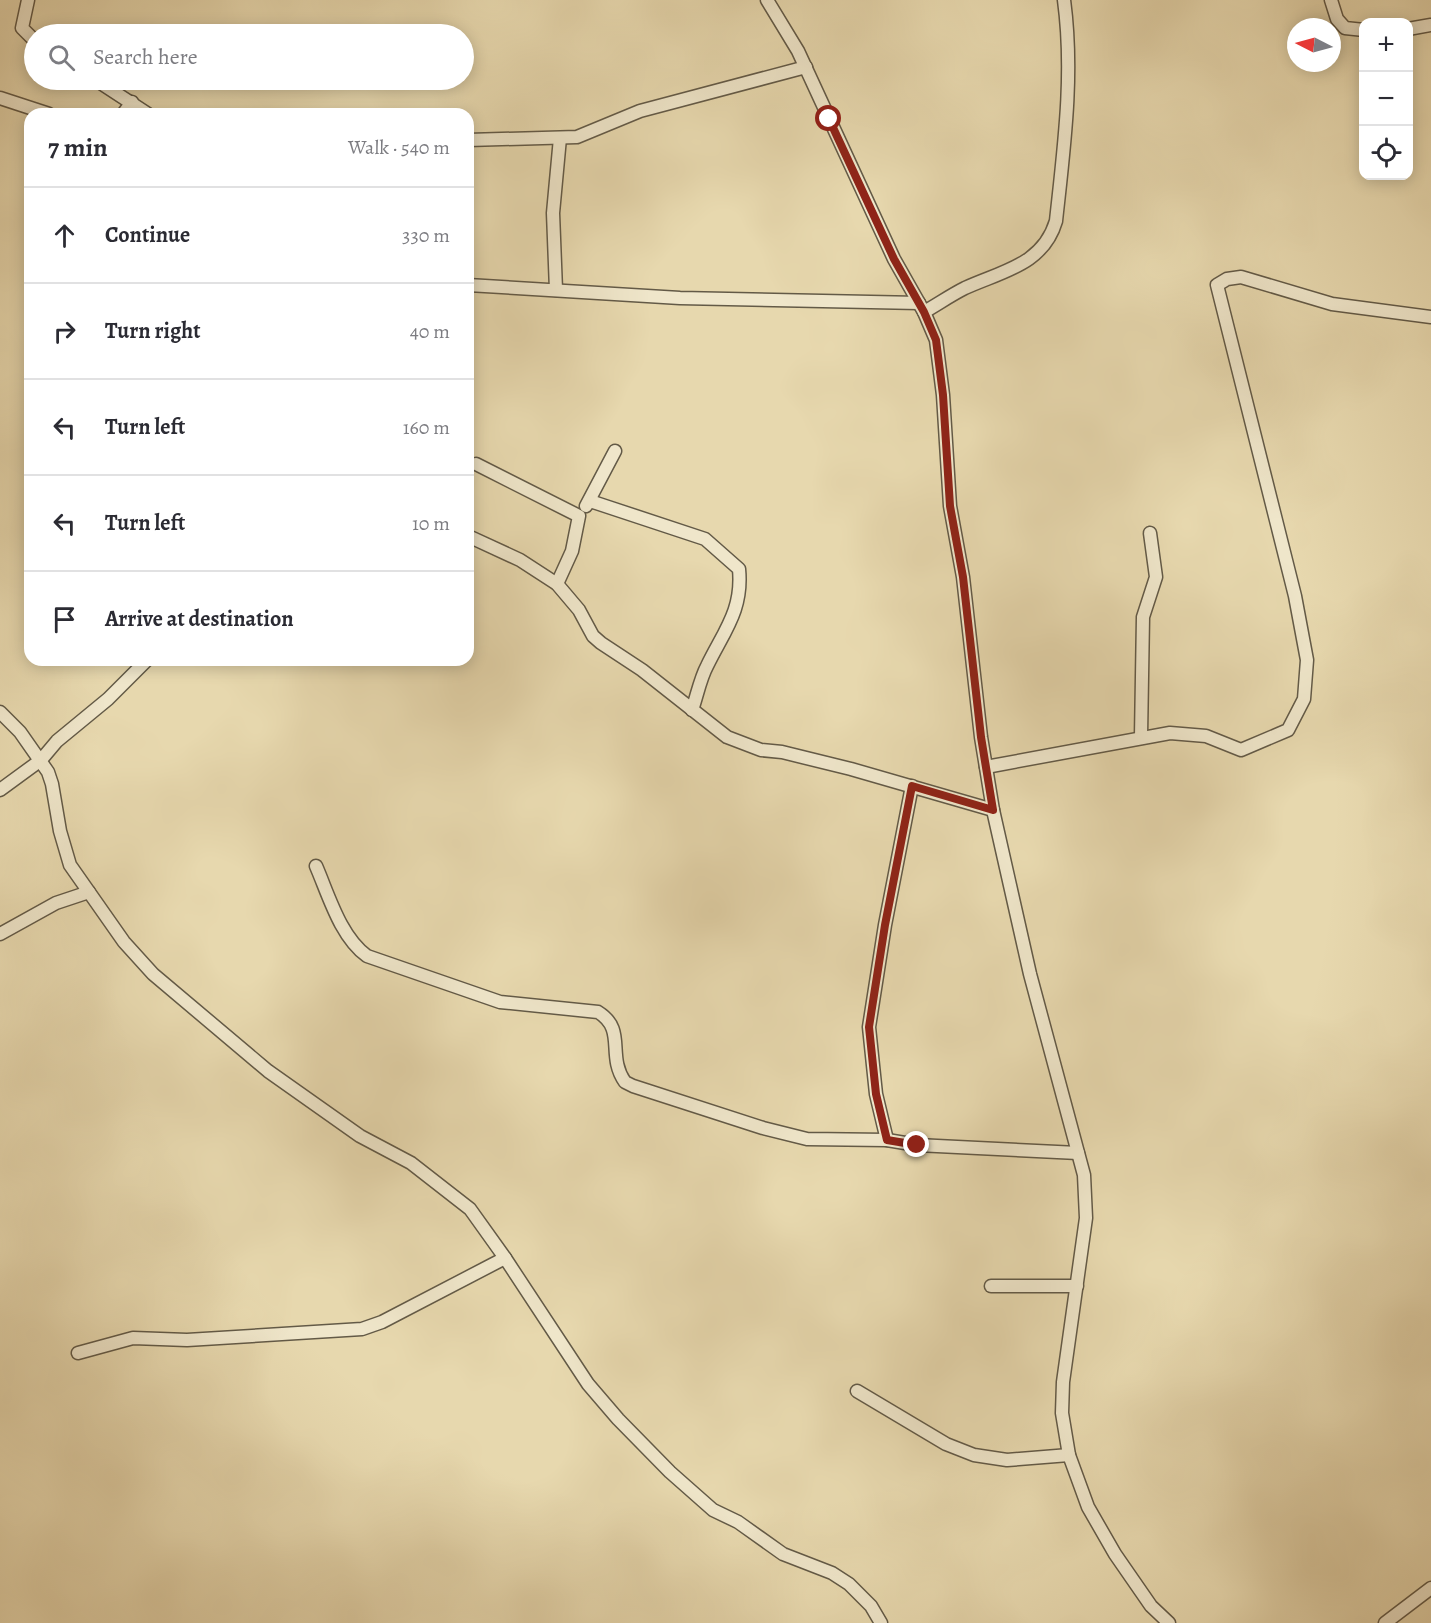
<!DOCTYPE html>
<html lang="en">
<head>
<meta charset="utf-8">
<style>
	body { margin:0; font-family:Alegreya,serif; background:#f7f7f7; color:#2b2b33 }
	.controls { position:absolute; right:18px; top:18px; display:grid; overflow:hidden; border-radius:12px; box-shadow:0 3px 15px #0003 }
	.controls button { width:54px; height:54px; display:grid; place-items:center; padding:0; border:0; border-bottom:2px solid #e1e1e2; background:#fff; color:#2b2b33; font:30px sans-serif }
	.compass { position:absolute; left:1287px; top:18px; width:54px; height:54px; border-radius:50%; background:#fff; box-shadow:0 3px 15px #0003; rotate:276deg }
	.stop { position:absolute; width:18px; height:18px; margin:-14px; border:4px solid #8f2418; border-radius:50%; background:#fff }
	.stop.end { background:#8f2418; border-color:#fff; box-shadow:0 2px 6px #0008 }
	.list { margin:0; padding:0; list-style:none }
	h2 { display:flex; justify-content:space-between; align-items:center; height:78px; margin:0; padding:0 24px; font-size:26px }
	h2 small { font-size:20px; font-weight:400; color:#7c7c81 }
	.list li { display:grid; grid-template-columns:39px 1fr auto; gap:18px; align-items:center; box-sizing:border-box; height:96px; padding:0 24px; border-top:2px solid #e1e1e2 }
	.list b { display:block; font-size:22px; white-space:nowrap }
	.list em { font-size:20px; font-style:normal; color:#7c7c81 }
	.icon { flex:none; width:33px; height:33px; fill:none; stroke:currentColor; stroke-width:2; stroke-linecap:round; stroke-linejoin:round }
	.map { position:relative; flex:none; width:1431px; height:1623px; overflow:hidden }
	.search { position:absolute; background:#fff; box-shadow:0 3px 15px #0003; left:24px; top:24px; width:450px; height:66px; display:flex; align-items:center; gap:15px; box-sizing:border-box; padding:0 21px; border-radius:33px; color:#7c7c81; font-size:22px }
	.panel { position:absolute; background:#fff; box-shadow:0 3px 15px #0003; left:24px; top:108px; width:450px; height:558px; border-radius:18px }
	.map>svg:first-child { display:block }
</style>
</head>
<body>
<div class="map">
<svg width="1431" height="1623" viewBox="0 0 1431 1623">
	<rect width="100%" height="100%" fill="#e7d8ae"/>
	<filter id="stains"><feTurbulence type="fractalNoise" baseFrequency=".00333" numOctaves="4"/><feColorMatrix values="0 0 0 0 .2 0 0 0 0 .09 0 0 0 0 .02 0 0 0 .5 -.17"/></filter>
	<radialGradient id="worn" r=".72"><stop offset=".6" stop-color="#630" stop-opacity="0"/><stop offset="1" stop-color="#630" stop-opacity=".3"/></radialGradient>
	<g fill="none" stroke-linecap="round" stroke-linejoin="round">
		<defs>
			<g id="street">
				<path d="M28,0L22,28L34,40"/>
				<path d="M767,0L798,51L894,259L924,312L936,340L943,395L950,506L963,577L981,737L993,810L1030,974L1084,1175L1086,1218L1063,1382L1062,1413L1069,1455L1088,1507L1115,1554L1151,1606L1169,1623"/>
				<path d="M1331,0L1337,19L1345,28L1364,30"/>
				<path d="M1408,29L1431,25"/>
				<path d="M96,80L148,114"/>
				<path d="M0,98L49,114"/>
				<path d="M123,114L132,102"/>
				<path d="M468,140L577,137L640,111L806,67"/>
				<path d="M468,285L680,298L919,303"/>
				<path d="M556,290L553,213L560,138"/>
				<path d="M924,312C938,304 951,295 965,288C1002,271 1043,265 1056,221C1064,147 1074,74 1064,0"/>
				<path d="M476,464L579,516L572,551L557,584"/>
				<path d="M590,501L705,539L739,569C743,610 724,631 707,666C700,679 697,696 692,710"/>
				<path d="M586,506L615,451"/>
				<path d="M468,536L520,560L557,584L579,610L593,636L601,643L642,670L727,737L761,750L782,752L851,769L993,810"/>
				<path d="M0,712L20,732L48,772L52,784L60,831L70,865L124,942L153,974L268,1071L360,1136L411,1163L470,1209L505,1258L588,1384L618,1419L670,1472L713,1510L738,1522L783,1554L832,1573L849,1584L871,1606L881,1623"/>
				<path d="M1141,736L1143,617L1156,577L1150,533"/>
				<path d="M986,767L1170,733L1206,736L1241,750L1288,730L1304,699L1307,660L1295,596L1217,285L1227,279L1241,277L1332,304L1431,317"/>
				<path d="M0,790L41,760L57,741L108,699L147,660"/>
				<path d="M316,866C329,896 340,936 367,956L500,1002L598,1012C627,1030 606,1055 625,1082L633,1086L763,1128L807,1139L887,1140L917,1145L1078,1153"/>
				<path d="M0,934L56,903L89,892"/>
				<path d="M887,1140L876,1094L869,1027L885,925L912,786"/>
				<path d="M991,1286H1077"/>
				<path d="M78,1353L133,1338L187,1340L362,1329L382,1322L505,1258"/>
				<path d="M857,1391L946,1444L974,1455L1007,1460L1069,1455"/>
				<path d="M1385,1623L1431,1588"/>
			</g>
		</defs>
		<use href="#street" stroke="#635a47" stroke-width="15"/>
		<use href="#street" stroke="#efe6ca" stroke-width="12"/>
	</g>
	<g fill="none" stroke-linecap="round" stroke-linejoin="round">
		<path stroke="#8f2418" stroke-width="8" d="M829,119L894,259L924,312L936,340L943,395L950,506L963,577L981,737L993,810L912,786L885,925L869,1027L876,1094L887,1140L917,1145"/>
	</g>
	<rect width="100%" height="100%" filter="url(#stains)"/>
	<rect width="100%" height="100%" fill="url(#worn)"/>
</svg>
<div class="controls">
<button>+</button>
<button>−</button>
<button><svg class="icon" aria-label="locate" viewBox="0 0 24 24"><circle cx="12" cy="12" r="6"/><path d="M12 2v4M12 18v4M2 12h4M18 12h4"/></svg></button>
</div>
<svg class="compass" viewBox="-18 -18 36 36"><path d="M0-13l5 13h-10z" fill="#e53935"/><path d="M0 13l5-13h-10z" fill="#7c7c81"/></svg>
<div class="stop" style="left:829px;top:119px"></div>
<div class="stop end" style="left:917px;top:1145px"></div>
<div class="search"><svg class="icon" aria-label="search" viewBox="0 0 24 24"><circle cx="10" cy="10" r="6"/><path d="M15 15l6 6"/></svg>Search here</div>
<section class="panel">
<h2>7 min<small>Walk · 540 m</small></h2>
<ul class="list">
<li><svg class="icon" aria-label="ahead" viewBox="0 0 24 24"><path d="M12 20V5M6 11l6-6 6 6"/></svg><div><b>Continue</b></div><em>330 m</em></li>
<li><svg class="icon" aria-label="right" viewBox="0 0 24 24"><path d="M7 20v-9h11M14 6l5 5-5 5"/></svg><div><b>Turn right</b></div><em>40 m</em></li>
<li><svg class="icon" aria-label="left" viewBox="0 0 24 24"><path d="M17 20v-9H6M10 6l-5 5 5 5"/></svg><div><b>Turn left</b></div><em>160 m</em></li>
<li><svg class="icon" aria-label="left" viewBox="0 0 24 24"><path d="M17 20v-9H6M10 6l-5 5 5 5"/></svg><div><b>Turn left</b></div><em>10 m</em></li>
<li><svg class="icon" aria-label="arrive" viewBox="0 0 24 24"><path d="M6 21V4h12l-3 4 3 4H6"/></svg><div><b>Arrive at destination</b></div></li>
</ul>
</section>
</div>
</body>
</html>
